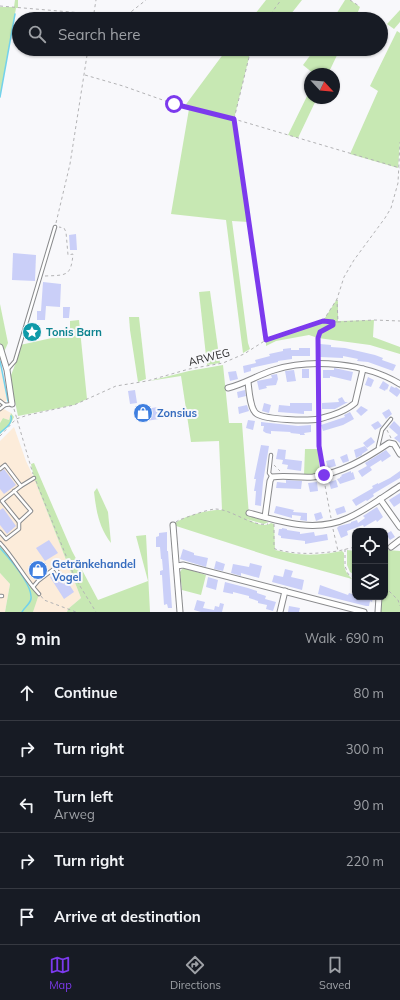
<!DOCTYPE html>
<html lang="en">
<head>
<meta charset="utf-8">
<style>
	body { margin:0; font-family:Mulish,sans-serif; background:#20242c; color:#f1f3f6 }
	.controls { position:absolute; right:12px; bottom:12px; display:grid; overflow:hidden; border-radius:8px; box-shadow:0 1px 3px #0004 }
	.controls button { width:36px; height:36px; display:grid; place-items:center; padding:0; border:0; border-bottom:1px solid #363941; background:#171b24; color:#f1f3f6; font:20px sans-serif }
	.compass { position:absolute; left:304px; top:68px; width:36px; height:36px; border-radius:50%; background:#171b24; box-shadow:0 1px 3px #0004; rotate:116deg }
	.stop { position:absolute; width:12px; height:12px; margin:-9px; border:3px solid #7c3aed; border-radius:50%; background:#fff }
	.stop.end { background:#7c3aed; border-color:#fff; box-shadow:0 1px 4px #0008 }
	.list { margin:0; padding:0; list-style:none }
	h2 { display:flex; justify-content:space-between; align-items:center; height:52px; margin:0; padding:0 16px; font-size:17px }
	h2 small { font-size:13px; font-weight:400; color:#9ea1a6 }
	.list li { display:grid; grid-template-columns:26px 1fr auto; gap:12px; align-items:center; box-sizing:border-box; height:56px; padding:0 16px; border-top:1px solid #363941 }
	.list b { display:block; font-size:15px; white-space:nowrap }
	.list p { margin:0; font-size:13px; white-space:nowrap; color:#9ea1a6 }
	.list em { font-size:13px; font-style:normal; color:#9ea1a6 }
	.icon { flex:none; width:22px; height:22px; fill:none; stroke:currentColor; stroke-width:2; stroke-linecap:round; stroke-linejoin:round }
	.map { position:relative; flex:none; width:400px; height:612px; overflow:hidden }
	.search { position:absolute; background:#171b24; box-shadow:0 1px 3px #0004; left:12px; right:12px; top:12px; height:44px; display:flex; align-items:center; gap:10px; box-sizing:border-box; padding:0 14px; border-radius:22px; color:#9ea1a6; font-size:15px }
	.sheet { height:332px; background:#171b24 }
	nav { display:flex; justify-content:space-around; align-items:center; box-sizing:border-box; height:56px; border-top:1px solid #363941; background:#171b24; font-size:11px; color:#9ea1a6 }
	nav a { display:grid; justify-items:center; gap:2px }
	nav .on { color:#7c3aed }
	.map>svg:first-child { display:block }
</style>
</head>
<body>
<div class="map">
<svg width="400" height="612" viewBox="0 0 400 612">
	<rect width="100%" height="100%" fill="#f8f8fb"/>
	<g fill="#fcecda">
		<path d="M0,364L7,400L0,405Z"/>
		<path d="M0,407L11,413L9,420L3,418L0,423Z"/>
		<path d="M14,427L26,461L34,478L81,598L68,609L67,612H33L38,594L0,543V441Z"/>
		<path d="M0,573L10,584L5,612H0Z"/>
	</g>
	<g fill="#c7e8b3">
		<path d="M15,0H18V8H16L0,97V7H14Z"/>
		<path d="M266,0H302L287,19H251Z"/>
		<path d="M345,0H350L360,7L355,19H333Z"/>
		<path d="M400,10V22L394,29L387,24Z"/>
		<path d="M397,31L400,33V142L398,168L350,154L378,91L370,86Z"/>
		<path d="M227,49H251L234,119L249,222L232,221L248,343L250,349L243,353L226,220L171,214L189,109L184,107Z"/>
		<path d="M315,49H340L328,74H314L303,65Z"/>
		<path d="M310,90V98H317L298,138L288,135Z"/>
		<path d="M210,291L220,363L207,365L199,292Z"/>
		<path d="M337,299L338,302V321L374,320L373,337L400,347V354L370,345L318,338L309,335L276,341L266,346V340L323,321Z"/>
		<path d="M0,304L8,343L4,352L0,343Z"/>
		<path d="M129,317H139L146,379L138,382L130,330Z"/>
		<path d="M79,320L87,399L74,405L18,416L10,378L16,362L20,345L70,334V321Z"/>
		<path d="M223,365L229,423H242L249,516L269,522L264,524L246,519C254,522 263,528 271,523L274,524L275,550C301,556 316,556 342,551L344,553C344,566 343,570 352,579L272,557L173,525C182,516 209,509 222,510L219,441L191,442L181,376L149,381L189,371Z"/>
		<path d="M11,413L14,417L11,423L0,434V423L3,418L9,420Z"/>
		<path d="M305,449H318L320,474L304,475Z"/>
		<path d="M34,463L72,551L98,600L148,581L136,536L146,535L150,612H67L68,609L81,598L34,478L31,464Z"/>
		<path d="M97,488L108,512L111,543C99,528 96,510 94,492Z"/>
		<path d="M0,543L39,594L33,612H5L10,584L0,573Z"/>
		<path d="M347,550L355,551V575L350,572L347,565Z"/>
		<path d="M387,550L400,551V612H380L382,597H385V566Z"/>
		<path d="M184,568L206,575L201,595L182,590L180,572L182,569Z"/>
	</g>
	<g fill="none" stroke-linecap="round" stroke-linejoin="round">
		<g stroke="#73d2eb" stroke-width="1.5">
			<path d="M0,97L15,14"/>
			<path d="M0,361L8,401"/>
			<path d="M0,433C5,428 13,424 11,416"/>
			<path d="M0,548C9,558 33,585 31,599C30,604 24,608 22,612"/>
		</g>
	</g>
	<g fill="#cacff8">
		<path d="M76,234L77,250H70L69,235Z"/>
		<path d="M13,253L36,255L35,281L12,280Z"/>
		<path d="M43,282L61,284L60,307L46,306L45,320H37V311H41Z"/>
		<path d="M63,307H70L69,318H63Z"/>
		<path d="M320,344L331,345V347L345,348L375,355L383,358L382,360L396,365L393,371L368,362L357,361L358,359L343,356V358L320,357Z"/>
		<path d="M291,348V350H299V348H310V356H292V359L278,361V362L251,368V371L244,373L243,366L256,363L255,360L270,356L269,354L283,351V349Z"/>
		<path d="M334,368L353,372L351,381L330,376V378H323V370H334Z"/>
		<rect x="302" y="369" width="7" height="9"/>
		<path d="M294,370L296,381L287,382L285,371Z"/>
		<path d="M236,371L238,379L230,381L228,372Z"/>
		<path d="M277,374L278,379L276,385L266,386L267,388L259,390L257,381L272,378L271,375Z"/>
		<path d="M368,377L374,380L371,387L365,385Z"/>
		<path d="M383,381L389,385L387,390L386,389L385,391L379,388Z"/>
		<path d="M391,386L395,388L396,387L400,390V393L397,397L389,391Z"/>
		<path d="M135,390L137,403L130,404L128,391Z"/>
		<path d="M245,390L246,396L238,398L237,392Z"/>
		<path d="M342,397L345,402H348L335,409H322V403L339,402L338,399Z"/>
		<path d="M264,403L271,405L269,413L262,411Z"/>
		<path d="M290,403H312V411H304V414L278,412L279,405L290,406Z"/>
		<path d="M247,405L249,411L239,414L238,407Z"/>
		<path d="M361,406L368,410L361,416L356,411Z"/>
		<path d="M158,407L159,419L146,421L145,409Z"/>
		<path d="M389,409L392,414L386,419L382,413Z"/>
		<path d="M350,412L354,419L343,425L323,431L321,425L345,417L344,415Z"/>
		<path d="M248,420L255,421L253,430L246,428Z"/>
		<path d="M378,421L382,426L375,430L371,425Z"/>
		<path d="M394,421L400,427V443L394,438L398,435L389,427Z"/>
		<path d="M261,422L298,426L311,425V432L304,433L305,435H300V434L290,433L291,432L271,431V434L266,433L263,431L264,426H261Z"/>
		<path d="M371,437L375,442L367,448L363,443Z"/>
		<path d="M261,445L269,446L263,482L261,506L255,505L256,491H254L256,479H254Z"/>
		<path d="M365,446L368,450L362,454V455L356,458L354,450Z"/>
		<path d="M278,449L286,450L285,459L302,461L301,471L287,469L288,465L282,464L283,460L276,459Z"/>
		<path d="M386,450L391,456L382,462L381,460L370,467L372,470L362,477L358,471L367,466L365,463Z"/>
		<path d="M347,454L349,461L343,463L340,457Z"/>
		<path d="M334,459L336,466L328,468L326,461Z"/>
		<path d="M4,469L16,485L4,494L0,489V472Z"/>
		<path d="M351,471V473L353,472L355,479L340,484L337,479L340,478V477L342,476L341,475Z"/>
		<path d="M400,471V478L373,494L374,496L367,501L366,500L356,506L352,500L373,488L372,486L378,483V484L390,478Z"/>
		<path d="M286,480L302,481L301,489L276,488L277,482L286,483Z"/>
		<path d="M336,480L338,487L331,489L329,482Z"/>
		<path d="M317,482L318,491L310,492L308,483Z"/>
		<path d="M400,493V503L394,507L389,500Z"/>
		<path d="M276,506L294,510L293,512L307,513V521L300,520L301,516L292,515V518L274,513Z"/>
		<path d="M344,506L346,512L337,515L335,509Z"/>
		<path d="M377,507L383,517L377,522L376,520L364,527L363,525L347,531L348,535L341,538L337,528L339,526L351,523V522L357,520L358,523L365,518L363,516Z"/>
		<path d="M3,508L16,526L7,534L0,525V510Z"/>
		<path d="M321,512L323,518L316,521L314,514Z"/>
		<path d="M282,528L287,529V530L300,532V534L314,532L315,536L327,534L328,540L305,544V541L281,538V536L278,535L279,529H282Z"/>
		<path d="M391,531L395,537L390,540L386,534Z"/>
		<path d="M167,532V551H168L172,608H168L167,604L164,605L162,575H160V571L163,570L162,559H161L160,547H156V537L159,536V533Z"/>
		<path d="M49,540L58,553L45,561L36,548Z"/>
		<path d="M183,549L194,553V555L208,558L206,567L180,559Z"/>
		<path d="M216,561L225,564L223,571L214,569Z"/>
		<path d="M250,563L262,566L259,578L241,573V576L231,573L233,564L249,567Z"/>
		<path d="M41,564L46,570L36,577L31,571Z"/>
		<path d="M285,569L293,571L291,577L304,580L302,590L272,582L274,575L283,577Z"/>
		<path d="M56,574L63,584L67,581L74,592L64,599L50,577Z"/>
		<path d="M208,577L218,580L216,590L206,587Z"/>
		<path d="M225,582L248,588L257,591V593L266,596L265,599L276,602L273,611L266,609L267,605L258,603V601L249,598V596L233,592V594L223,592Z"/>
		<path d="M320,585L348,595L349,593L355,595V597H373L372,602L370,601L369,606H366L318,594Z"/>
		<path d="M197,600L205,602L203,608L214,610L215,606L219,607L220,603L224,604L222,612H201L194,610Z"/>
		<path d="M289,606L300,608L299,612H288Z"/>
	</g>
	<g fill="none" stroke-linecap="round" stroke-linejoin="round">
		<defs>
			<g id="lane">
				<path d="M8,369L15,361L55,227"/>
				<path d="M0,401L5,405L12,404"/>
				<path d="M0,409L5,405"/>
				<path d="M379,449L378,447L382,430L391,419"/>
				<path d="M271,455L269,473L272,477"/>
				<path d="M0,469L5,465L21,486L2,501L19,522L31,511L14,491"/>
				<path d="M21,486L34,478"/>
				<path d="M0,532L6,539L19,529V522"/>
				<path d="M0,543C15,559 24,578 39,594"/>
				<path d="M33,587L38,581L55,568L63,580"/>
				<path d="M0,596H2"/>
			</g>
			<g id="street">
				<path d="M0,347L7,370L12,404"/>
				<path d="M248,382C249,390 250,410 257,414C267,420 307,421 319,419C331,416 346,411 355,403L363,369"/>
				<path d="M228,388C244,384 258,375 274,370C312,358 366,363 400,384"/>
				<path d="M380,499L400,527"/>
				<path d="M249,513C281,522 316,533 348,518C366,510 383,497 400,486"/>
				<path d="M265,517L270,481L272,477C286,475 299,478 313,477C342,473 365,459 389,443L394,444L400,454"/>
				<path d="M173,525L180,612"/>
				<path d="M391,547L400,540"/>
				<path d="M177,566L183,565L364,612"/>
				<path d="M280,612L285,591"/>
				<path d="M378,612L379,597"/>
			</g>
		</defs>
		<use href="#lane" stroke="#898a8c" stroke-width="4.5"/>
		<use href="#street" stroke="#898a8c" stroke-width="7"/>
		<g stroke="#b3b3b5" stroke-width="1" stroke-dasharray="3 3" stroke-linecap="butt">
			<path d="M350,0L359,6"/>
			<path d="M0,6L94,14"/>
			<path d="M93,19L96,0"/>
			<path d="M122,19L146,0"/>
			<path d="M267,19L281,0"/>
			<path d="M85,75L123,86L174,104L234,119L251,49"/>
			<path d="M56,223L70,164L88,49"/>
			<path d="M45,276C66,275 71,277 73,254L68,255L66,232L64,228L59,227"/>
			<path d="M323,321L338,322L337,300"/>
			<path d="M338,322L374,320L400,321"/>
			<path d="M266,340L234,119L400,168"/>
			<path d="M318,359L319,334L333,325V322"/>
			<path d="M318,368V413"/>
			<path d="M14,409L33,474"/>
			<path d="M318,424L319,446L323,471"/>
			<path d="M387,430L391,438"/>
			<path d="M0,436L16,419L28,415L74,405L116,386L147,381L189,369L223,363L244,354L266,340L323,321L337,299L344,277L354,260L385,218L391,208L398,183L400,142"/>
			<path d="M274,465L280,471"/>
			<path d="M324,480L331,518"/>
			<path d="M36,481L75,578L96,612"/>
			<path d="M176,522L179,520C188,517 205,510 215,509C232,509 251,527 268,524"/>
			<path d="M274,524V547L275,549C296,555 316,554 338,551"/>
			<path d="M333,529L338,551L355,547"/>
			<path d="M345,549V566L348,574L355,578"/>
			<path d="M385,549H387L385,557"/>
			<path d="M385,587L398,600L400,606"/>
			<path d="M41,596L44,600L76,612"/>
		</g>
		<use href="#lane" stroke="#fff" stroke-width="2.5"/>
		<use href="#street" stroke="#fff" stroke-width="5"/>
	</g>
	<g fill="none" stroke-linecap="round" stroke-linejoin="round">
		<path stroke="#7c3aed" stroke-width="5" d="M174,104L234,119L266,340L323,321L333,322V325L320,332L318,338L319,446L324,475"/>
	</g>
	<defs>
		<symbol id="sight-disc" viewBox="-11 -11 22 22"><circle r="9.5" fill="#0f9aa8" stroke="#f8f8fb"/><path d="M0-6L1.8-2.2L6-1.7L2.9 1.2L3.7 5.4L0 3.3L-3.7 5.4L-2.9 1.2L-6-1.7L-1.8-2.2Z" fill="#fff"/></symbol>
		<symbol id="shop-disc" viewBox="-11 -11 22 22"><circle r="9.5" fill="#3f7fe0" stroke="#f8f8fb"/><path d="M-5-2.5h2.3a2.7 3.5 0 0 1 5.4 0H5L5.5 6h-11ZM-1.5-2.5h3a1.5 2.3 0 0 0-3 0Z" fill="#fff"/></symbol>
	</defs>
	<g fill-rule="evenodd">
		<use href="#sight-disc" x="21" y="321" width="22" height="22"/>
		<use href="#shop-disc" x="132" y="402" width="22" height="22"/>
		<use href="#shop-disc" x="27" y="559" width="22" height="22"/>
	</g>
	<g text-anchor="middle" stroke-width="4" stroke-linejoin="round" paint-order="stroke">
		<g font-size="11" font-weight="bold" fill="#0d838f" stroke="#f8f8fb" text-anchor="start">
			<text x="46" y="336">Tonis Barn</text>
		</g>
		<g font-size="11" fill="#2b2b2c" stroke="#f8f8fb">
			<text transform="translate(209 357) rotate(-14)" y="4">ARWEG</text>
		</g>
		<g font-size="11" font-weight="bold" fill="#366cbe" stroke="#f8f8fb" text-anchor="start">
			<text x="157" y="417">Zonsius</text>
			<text x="52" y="568">Getränkehandel<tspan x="52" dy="13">Vogel</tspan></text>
		</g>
	</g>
</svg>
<div class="controls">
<button><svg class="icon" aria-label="locate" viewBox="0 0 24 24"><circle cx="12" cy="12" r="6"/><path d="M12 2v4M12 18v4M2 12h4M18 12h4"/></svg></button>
<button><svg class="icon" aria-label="layers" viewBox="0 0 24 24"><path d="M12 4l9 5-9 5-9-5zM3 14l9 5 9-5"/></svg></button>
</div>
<svg class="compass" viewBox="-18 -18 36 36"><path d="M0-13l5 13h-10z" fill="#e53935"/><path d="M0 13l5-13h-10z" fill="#9ea1a6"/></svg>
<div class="stop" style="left:174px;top:104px"></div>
<div class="stop end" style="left:324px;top:475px"></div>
<div class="search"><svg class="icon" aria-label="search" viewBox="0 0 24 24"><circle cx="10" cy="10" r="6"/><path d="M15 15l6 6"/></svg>Search here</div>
</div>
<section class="sheet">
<h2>9 min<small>Walk · 690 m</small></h2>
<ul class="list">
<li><svg class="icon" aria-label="ahead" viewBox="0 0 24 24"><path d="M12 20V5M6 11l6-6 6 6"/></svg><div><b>Continue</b></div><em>80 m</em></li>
<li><svg class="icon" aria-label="right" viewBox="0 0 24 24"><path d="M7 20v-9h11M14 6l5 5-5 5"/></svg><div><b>Turn right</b></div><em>300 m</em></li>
<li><svg class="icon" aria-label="left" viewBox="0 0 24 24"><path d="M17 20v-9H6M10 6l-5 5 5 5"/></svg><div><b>Turn left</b><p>Arweg</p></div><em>90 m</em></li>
<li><svg class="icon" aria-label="right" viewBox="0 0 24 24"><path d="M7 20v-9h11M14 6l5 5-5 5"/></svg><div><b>Turn right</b></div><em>220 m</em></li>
<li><svg class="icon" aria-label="arrive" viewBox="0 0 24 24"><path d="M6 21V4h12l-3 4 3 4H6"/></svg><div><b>Arrive at destination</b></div></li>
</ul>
</section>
<nav>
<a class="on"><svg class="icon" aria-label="map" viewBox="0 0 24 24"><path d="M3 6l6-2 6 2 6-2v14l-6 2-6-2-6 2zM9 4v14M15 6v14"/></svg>Map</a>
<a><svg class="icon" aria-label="directions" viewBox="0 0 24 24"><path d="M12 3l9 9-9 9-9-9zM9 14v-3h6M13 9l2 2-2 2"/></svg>Directions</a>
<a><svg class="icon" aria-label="saved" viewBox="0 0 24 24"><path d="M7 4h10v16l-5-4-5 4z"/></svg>Saved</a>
</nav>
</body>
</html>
